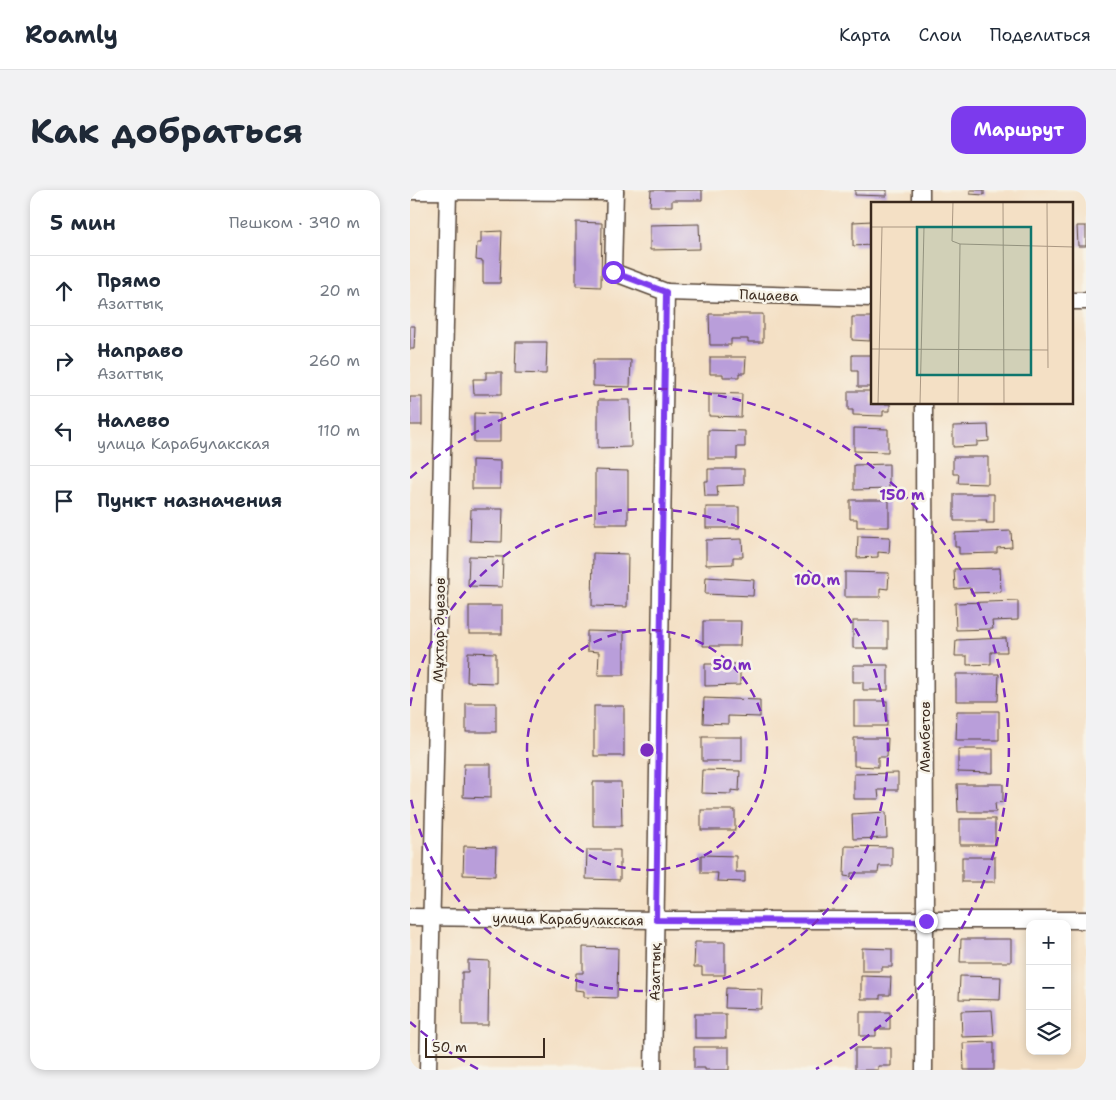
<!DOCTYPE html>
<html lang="ru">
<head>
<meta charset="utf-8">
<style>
	body { margin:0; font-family:"Shantell Sans",sans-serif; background:#f2f2f3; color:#1f2937 }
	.controls { position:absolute; right:15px; bottom:15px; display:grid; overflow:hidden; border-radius:10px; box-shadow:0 2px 8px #0003 }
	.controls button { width:45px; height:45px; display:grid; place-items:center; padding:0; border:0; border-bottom:1px solid #e0e1e3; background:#fff; color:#1f2937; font:25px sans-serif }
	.scale { position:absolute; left:15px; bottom:12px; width:120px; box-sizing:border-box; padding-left:5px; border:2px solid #3b2a1e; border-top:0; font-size:14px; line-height:18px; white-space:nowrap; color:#3b2a1e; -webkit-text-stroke:4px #f7f3e8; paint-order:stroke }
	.stop { position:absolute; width:15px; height:15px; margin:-11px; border:4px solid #7c3aed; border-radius:50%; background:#fff }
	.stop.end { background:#7c3aed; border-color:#fff; box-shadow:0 1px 5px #0008 }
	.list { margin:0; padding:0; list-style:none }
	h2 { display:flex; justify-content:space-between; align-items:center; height:65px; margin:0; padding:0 20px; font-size:21px }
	h2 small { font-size:16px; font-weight:400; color:#747a83 }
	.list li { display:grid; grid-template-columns:32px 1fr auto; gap:15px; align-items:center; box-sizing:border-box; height:70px; padding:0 20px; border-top:1px solid #e0e1e3 }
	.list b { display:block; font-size:19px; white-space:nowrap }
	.list p { margin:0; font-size:16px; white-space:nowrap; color:#747a83 }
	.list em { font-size:16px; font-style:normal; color:#747a83 }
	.icon { flex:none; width:28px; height:28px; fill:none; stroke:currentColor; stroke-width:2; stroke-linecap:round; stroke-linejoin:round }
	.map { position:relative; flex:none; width:676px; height:880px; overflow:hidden; border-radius:15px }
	header { display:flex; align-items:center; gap:30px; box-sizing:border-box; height:70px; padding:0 25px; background:#fff; border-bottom:1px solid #e0e1e3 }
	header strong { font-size:24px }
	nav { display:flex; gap:28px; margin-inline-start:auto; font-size:18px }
	.intro { display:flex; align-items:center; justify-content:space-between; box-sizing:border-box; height:120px; padding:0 30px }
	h1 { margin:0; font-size:35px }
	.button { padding:12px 22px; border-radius:15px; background:#7c3aed; color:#fff; font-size:18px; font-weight:700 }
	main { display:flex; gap:30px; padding:0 30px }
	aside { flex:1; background:#fff; border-radius:15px; box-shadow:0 2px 8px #0003 }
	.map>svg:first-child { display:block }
</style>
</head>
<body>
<header>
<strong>Roamly</strong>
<nav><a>Карта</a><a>Слои</a><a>Поделиться</a></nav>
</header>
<div class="intro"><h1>Как добраться</h1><a class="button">Маршрут</a></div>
<main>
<aside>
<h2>5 мин<small>Пешком · 390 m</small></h2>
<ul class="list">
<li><svg class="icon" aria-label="ahead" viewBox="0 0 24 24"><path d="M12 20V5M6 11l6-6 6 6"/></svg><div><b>Прямо</b><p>Азаттық</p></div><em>20 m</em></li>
<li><svg class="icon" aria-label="right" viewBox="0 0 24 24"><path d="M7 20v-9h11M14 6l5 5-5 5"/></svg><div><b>Направо</b><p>Азаттық</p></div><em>260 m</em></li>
<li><svg class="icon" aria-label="left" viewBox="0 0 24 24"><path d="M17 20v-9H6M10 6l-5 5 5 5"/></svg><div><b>Налево</b><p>улица Карабулакская</p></div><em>110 m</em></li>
<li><svg class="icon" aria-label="arrive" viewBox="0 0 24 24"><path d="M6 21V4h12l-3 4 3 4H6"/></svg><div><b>Пункт назначения</b></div></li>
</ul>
</aside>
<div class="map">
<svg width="676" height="880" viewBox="0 0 676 880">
	<rect width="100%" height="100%" fill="#f7f3e8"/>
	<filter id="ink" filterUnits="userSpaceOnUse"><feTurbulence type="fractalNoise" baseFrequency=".02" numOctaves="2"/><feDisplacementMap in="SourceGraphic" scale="10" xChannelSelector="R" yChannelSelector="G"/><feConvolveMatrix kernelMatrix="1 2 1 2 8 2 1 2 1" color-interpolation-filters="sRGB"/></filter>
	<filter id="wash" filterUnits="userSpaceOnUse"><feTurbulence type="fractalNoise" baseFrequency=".0096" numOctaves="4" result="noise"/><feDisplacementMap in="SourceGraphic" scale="20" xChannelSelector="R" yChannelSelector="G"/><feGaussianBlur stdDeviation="1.12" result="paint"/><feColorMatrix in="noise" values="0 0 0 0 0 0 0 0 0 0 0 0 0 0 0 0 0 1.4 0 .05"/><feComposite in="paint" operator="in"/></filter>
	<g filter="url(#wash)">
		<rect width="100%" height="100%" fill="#f4e0c5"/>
		<g id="blocks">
			<g fill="#b99eda">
				<path d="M241,0H292V10H262V16H240Z"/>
				<path d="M445,0H477V6L445,5Z"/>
				<path d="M560,0H574V5L560,4Z"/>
				<path d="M462,31V55L443,56V32Z"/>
				<path d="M166,32L192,33L191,97L166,96Z"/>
				<path d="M289,34L290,59L240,60V35Z"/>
				<path d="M667,36H676V56H668Z"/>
				<path d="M92,41L90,93H73V71L66,70L67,53H71V42Z"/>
				<path d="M299,124H353V152H338V149H321V155H300Z"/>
				<path d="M442,127H462V144H460V151L442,150Z"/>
				<path d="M0,136H5L4,159H0Z"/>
				<path d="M106,152H137L136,184L105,183Z"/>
				<path d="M442,165H462V197H448V181H442Z"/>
				<path d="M300,167H336L335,183H329V187H313V184H300Z"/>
				<path d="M183,170H221L220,197L183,196Z"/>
				<path d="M76,182H92V204H64L63,189H76Z"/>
				<path d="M438,201H462V214H480V221H473V226L443,225V220H438Z"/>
				<path d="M299,203L332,204L331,227L299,226Z"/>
				<rect x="0" y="207" width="12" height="28"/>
				<path d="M188,210H220L221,257L188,258Z"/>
				<path d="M64,223L90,224V252H64Z"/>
				<path d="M578,235L579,251L567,252V256L543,257V236Z"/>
				<path d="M444,238L478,239V262L444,261Z"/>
				<path d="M298,240L335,241V257H327V269H298Z"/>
				<path d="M543,267H578V294L548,293L549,284H543Z"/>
				<path d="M62,270L90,271V299H62Z"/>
				<path d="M479,274V299L444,300V275Z"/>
				<path d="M298,279H334V295L307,296L308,306H295L294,291H298Z"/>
				<path d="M185,280L218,281V334H185Z"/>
				<path d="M544,304H584V333H576L577,331H544Z"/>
				<path d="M440,310H479V337H447V329H440Z"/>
				<rect x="296" y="317" width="33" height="21"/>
				<path d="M61,319H93L92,352L60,351Z"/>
				<path d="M601,341L602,357L587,358V363L549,364V357H545V343Z"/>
				<path d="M448,346L480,347L479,363L468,362V367L447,368Z"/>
				<path d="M332,349L333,367H323V374L296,375V350Z"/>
				<path d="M183,363L218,364L217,417L182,416Z"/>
				<path d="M59,366L93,367L92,397L58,396Z"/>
				<path d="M590,378L591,402L561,403L560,398L545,399L544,379Z"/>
				<path d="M435,382L479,383L478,399L470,398V407H435Z"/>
				<path d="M296,387L344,390L343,406L295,404Z"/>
				<path d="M608,411V430L582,431L583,439L546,440L545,413Z"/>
				<rect x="59" y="416" width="33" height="28"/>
				<path d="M293,431H331L330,456H293Z"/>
				<rect x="443" y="431" width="35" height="27"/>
				<path d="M177,441L214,442V485H188L189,462L177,461Z"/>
				<path d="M596,448L597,462H581V474L557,475V466H545L546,450Z"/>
				<path d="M58,462L86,463V493L57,492Z"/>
				<path d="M295,474H330V495L295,496Z"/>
				<path d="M443,475H478V500H453V492H443Z"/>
				<path d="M546,484H589L588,511H546Z"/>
				<path d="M294,508L350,510V527L318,526V534L293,533Z"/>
				<rect x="444" y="511" width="33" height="25"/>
				<rect x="56" y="513" width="30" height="29"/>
				<rect x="184" y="516" width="30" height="50"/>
				<path d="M547,521H589V550H546Z"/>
				<rect x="292" y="547" width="40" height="24"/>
				<path d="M444,548H478L477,567H468V577L444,576Z"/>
				<path d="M548,559H583V583L548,582Z"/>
				<path d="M54,574H81V608L53,607Z"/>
				<path d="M292,580L330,581L329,601L321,600V604L291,603Z"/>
				<path d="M488,583V600H468L469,609H444V584Z"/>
				<path d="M183,592H211L212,636H183Z"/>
				<path d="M547,594H593V612L585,613L586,622H548Z"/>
				<rect x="291" y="620" width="34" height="20"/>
				<path d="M476,622L477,648L443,649L442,624Z"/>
				<rect x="550" y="629" width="35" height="26"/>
				<path d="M54,656L86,657L85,686L53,685Z"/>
				<path d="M435,656L482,657V676H469L468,683H441V687L434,686Z"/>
				<path d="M177,660H210V690L176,689Z"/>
				<path d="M291,665L326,666V682H335V692L307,691L308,683H291Z"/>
				<rect x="552" y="667" width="33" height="25"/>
				<path d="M551,749H601V772H550Z"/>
				<path d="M285,752H315V785H292V777H284Z"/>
				<path d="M173,757L208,758L207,808L174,807V801L165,800L166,783H173Z"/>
				<path d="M452,758L482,759V777H472V781H452Z"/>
				<path d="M58,770L79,771L78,835H52V782H58Z"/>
				<path d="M451,786L481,787L480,805H470V809H451Z"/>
				<path d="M550,786L591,787L590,810L549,809Z"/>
				<path d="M316,798L352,799L351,819L315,818Z"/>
				<path d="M582,820L584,846L552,847L551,821Z"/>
				<path d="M450,822H480V839H466V846H450Z"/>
				<rect x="285" y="824" width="31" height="24"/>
				<path d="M584,852V880H554L553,853Z"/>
				<path d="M284,857H319V880H295V878H284Z"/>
				<path d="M445,858H481V876H468V880H445Z"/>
			</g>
		</g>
	</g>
	<g filter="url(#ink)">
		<use href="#blocks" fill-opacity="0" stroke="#574537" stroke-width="1"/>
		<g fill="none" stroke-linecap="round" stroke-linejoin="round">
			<defs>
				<g id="minor">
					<path d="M205,0L203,82L256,102L243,880"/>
					<path d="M511,0V14"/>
					<path d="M0,1L205,2"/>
					<path d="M256,102L462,108"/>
					<path d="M662,111H676"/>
					<path d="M514,214L515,731L514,880"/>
					<path d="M0,727L247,730H676"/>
					<path d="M18,880L38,1"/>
				</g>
			</defs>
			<use href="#minor" stroke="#574537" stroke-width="19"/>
			<use href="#minor" stroke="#fff" stroke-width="16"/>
		</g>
	</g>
	<g fill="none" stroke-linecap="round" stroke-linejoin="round" filter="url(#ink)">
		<path stroke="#7c3aed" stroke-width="6" d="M203,82L256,102L246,730L516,731"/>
	</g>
	<g fill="none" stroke="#7b2cbf" stroke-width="2.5" stroke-dasharray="9 6">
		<circle cx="237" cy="560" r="120"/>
		<path d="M0 516A241 241 0 1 1 0 604"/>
		<path d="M68 879A361 361 0 0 1 0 832M0 288A361 361 0 1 1 406 879"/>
	</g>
	<g text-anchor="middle" stroke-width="5" stroke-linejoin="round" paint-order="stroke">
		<g font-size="14" fill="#3b2a1e" stroke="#f7f3e8">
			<text transform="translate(359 105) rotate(2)" y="5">Пацаева</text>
			<text transform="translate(29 440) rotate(-89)" y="5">Мұхтар Әуезов</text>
			<text transform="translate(515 547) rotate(-90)" y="5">Мәмбетов</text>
			<text transform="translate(158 729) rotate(1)" y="5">улица Карабулакская</text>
			<text transform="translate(245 782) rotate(-89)" y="5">Азаттық</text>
		</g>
	</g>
	<g transform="translate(461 12)">
		<rect width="202" height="202" fill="#f4e0c5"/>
		<path fill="none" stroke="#aa9782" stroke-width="1" d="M82,0L81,39L89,42L87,202M132,0L133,202M176,0L177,166M0,25H81M89,42L203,45M0,147L177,148M7,202L11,25M49,202L53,25"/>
		<path fill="#0f766e" fill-opacity="0.15" stroke="#0f766e" stroke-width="2.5" d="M46,25H160V173H46Z"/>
		<rect width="202" height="202" fill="none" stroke="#3b2a1e" stroke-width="2.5"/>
	</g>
	<circle cx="237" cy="560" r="8" fill="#7b2cbf" stroke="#f7f3e8" stroke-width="2.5"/>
	<g font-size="15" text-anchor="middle" font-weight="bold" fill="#7b2cbf" stroke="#f7f3e8" stroke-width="5" stroke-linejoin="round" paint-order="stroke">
		<text x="492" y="310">150 m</text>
		<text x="407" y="395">100 m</text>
		<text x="322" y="480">50 m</text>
	</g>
</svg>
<div class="controls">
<button>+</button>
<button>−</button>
<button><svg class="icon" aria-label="layers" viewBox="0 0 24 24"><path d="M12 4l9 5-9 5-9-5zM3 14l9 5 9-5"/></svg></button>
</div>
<div class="scale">50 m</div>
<div class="stop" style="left:203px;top:82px"></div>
<div class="stop end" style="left:516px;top:731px"></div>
</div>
</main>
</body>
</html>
